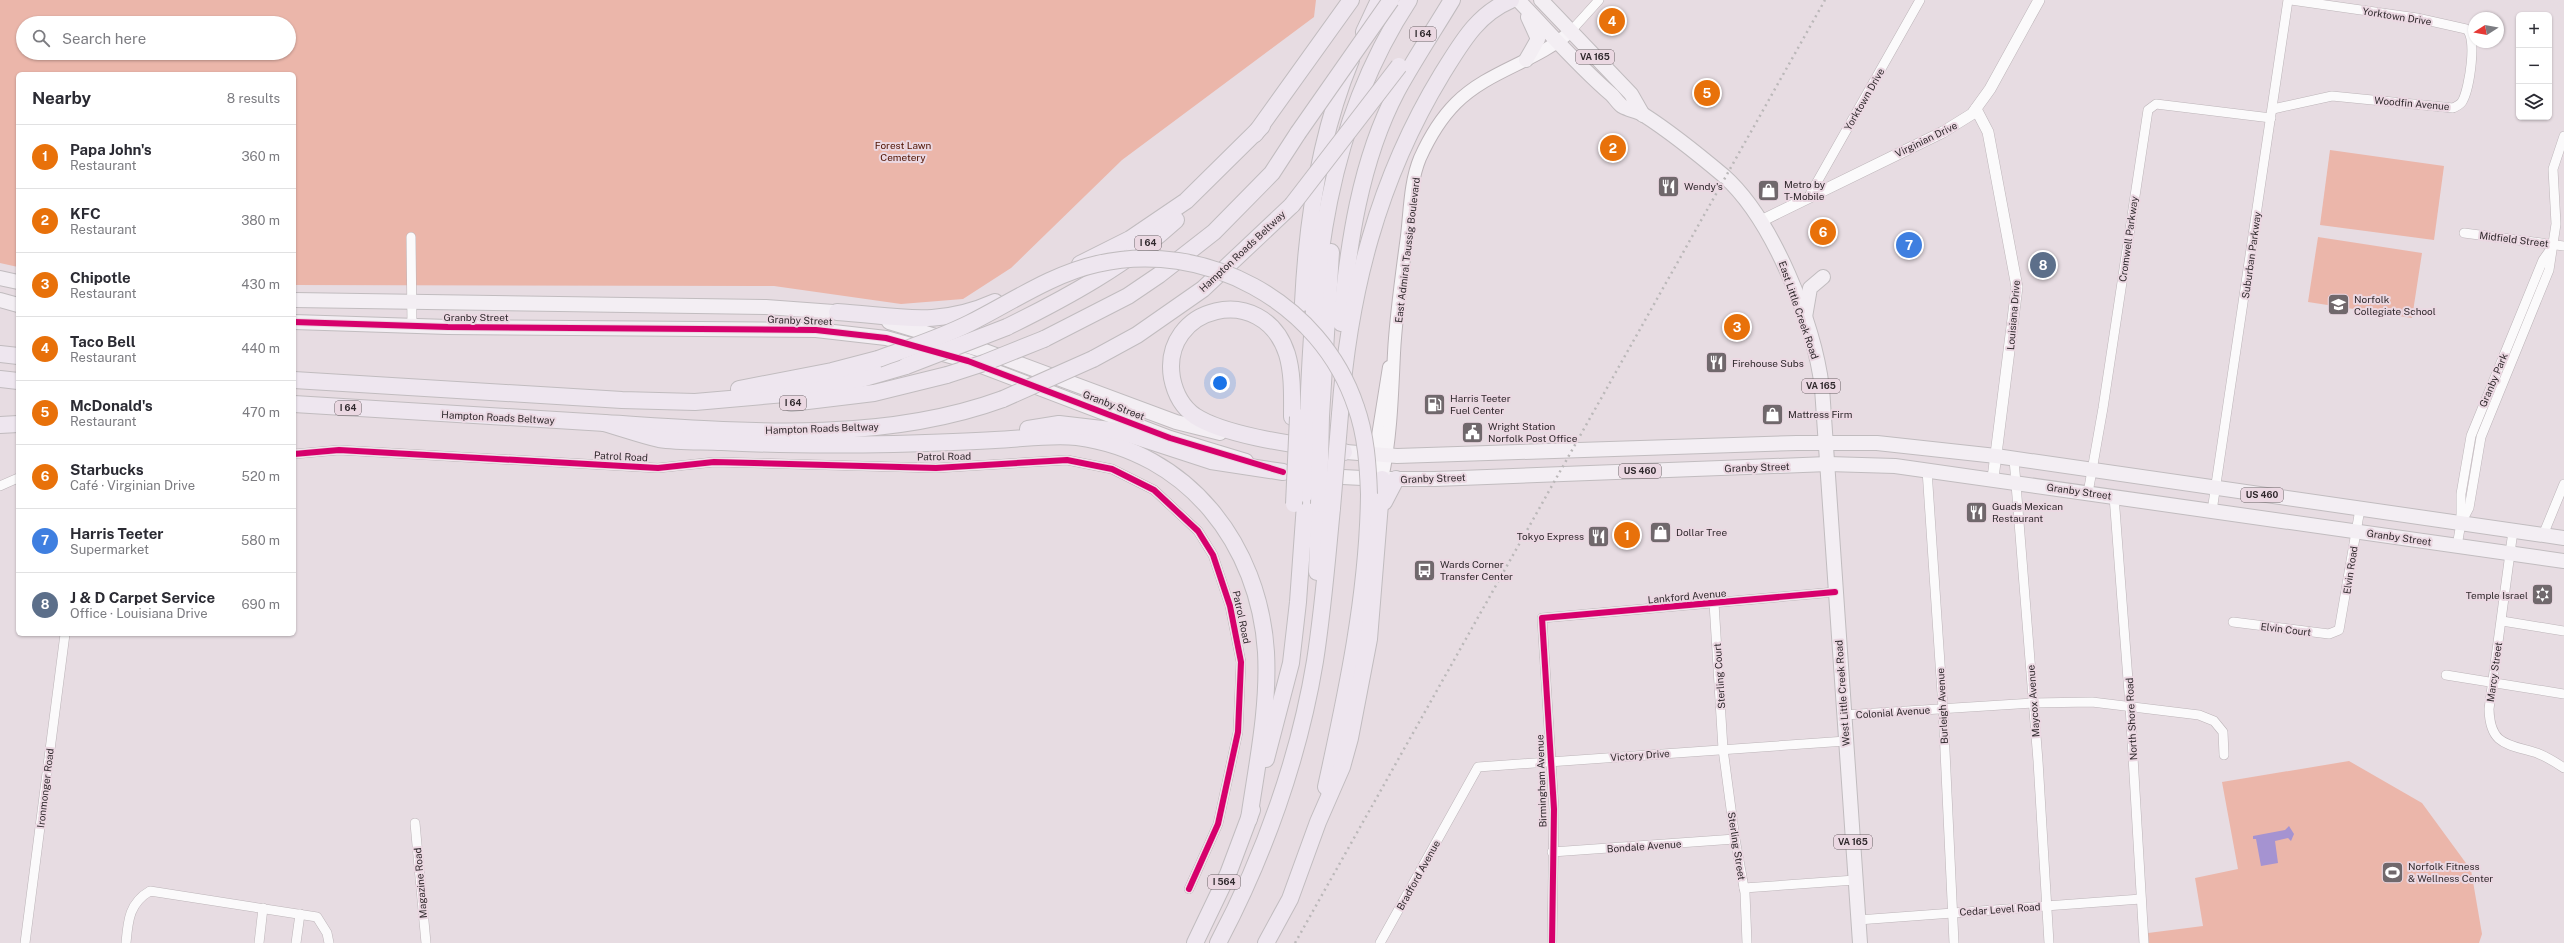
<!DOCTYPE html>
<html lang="en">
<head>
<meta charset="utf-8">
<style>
	body { margin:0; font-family:"Public Sans",sans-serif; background:#f2f2f3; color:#2b2b33 }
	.controls { position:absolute; right:12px; top:12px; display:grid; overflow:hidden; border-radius:6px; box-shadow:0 1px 3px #0004 }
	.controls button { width:36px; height:36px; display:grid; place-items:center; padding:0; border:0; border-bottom:1px solid #e1e1e2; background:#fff; color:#2b2b33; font:20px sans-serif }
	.compass { position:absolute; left:2468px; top:12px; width:36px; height:36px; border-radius:50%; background:#fff; box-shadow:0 1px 3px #0004; rotate:259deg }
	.you { position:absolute; left:1220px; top:383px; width:14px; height:14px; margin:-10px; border:3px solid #fff; border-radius:50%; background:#1a73e8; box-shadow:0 0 0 6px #1a73e833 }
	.badge { display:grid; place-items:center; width:26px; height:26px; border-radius:50%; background:#70686c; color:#fff; font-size:13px; font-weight:700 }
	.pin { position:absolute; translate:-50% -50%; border:2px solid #fff; box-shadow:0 1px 4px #0006 }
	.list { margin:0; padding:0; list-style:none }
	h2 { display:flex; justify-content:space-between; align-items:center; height:52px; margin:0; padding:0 16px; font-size:17px }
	h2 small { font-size:13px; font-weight:400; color:#7c7c81 }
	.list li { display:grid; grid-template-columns:26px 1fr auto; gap:12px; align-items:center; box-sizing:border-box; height:64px; padding:0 16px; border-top:1px solid #e1e1e2 }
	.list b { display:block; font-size:15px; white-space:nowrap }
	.list p { margin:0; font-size:13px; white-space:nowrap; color:#7c7c81 }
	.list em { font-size:13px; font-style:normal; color:#7c7c81 }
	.icon { flex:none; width:22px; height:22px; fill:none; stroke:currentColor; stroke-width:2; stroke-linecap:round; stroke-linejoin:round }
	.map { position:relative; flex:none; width:2564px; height:943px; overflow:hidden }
	.search { position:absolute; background:#fff; box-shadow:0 1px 3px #0004; left:16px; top:16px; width:280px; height:44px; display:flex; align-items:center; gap:10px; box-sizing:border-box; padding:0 14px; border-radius:22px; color:#7c7c81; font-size:15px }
	.panel { position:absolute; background:#fff; box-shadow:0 1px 3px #0004; left:16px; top:72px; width:280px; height:564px; border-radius:6px }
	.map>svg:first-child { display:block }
</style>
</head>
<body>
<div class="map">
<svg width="2564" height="943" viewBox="0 0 2564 943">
	<rect width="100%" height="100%" fill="#e7dce2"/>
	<g fill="#ebb6aa" fill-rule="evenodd">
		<path d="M0,0H1316L1314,17L1122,160L1011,268L963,299L901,304L774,286L294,285V74H18V267L0,263ZM23,23H289V53H23Z"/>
		<path d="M2330,150L2444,166L2434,240L2320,225Z"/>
		<path d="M2318,237L2422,253L2412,318L2308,302Z"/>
		<path d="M2349,761L2422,803L2471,870L2482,934L2479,943H2148V933L2203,926L2195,878L2238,869L2222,782Z"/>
	</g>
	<path fill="#a593d1" d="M2289,826L2294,834L2291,841L2288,838L2275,841L2278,863L2261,866L2256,839H2253V836L2285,830Z"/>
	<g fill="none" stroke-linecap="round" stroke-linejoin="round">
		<defs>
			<g id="minor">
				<path d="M1571,31L1599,0"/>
				<path d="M2273,109L2332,96L2453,108C2457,106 2461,105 2463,100C2469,88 2478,37 2466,29L2417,18L2291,0"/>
				<path d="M1808,198L1920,0"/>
				<path d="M2464,233L2564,246"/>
				<path d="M411,237L412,326"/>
				<path d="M294,454L339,450L658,468L714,462L936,468L1067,460L1112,469L1154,490L1198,531L1213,555L1230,606L1241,662L1238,732L1218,824L1189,889"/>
				<path d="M2014,459L2038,761L2049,943"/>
				<path d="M1927,470L1943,708L1954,943"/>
				<path d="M0,486L18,478"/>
				<path d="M2088,493L2103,408L2148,110L2156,104L2271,118"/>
				<path d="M2114,496L2130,706L2144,943"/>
				<path d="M2212,511L2288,0"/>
				<path d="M2461,523L2469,508L2481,437L2549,270L2556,224L2553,169L2564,136"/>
				<path d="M2513,531L2489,709C2490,746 2508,744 2537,753C2547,757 2555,762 2564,768"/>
				<path d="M2543,535L2564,484"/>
				<path d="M2457,546L2461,523V494L2471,436L2543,260L2553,246"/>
				<path d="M1714,603L1723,749L1735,839L1745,893L1747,943"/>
				<path d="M2502,621L2564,631"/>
				<path d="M2233,622L2329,634L2339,630L2360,509"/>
				<path d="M2446,675L2564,694"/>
				<path d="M1844,715L2033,703L2092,702L2199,715L2214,721L2223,732L2224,755"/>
				<path d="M415,823L426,943"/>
				<path d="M1552,852L1735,839"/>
				<path d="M1744,888L1855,880"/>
				<path d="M1858,920L2141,899"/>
				<path d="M25,943L65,634"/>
				<path d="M126,943C128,921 129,903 150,891L317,917L327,933L329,943"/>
				<path d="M259,943L263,908"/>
				<path d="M296,943L300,914"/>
				<path d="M1380,943L1478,767L1846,741"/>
				<path d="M1552,943L1554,809L1542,618L1835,592"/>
			</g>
			<g id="tertiary">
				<path d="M1976,109L1988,132L2017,287L1993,478"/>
				<path d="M1761,221L1943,132L1972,114L1990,89L2039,0"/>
			</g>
			<g id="secondary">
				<path d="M1375,479L1377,442L1389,367"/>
				<path d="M1382,479C1391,437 1392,395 1394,353C1396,314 1402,274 1407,236C1410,211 1410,182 1420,158C1429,138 1441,118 1456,103C1489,70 1537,62 1571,31"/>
			</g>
			<g id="primary">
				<path d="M1518,0C1549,32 1578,66 1612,95C1615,98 1618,103 1622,106C1629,110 1638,111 1644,115C1672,133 1699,155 1724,176C1773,220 1814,323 1822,388L1860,943"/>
				<path d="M1541,0L1631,94L1643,115"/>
				<path d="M1526,60L1538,39L1528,17"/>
				<path d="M0,278L18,282"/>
				<path d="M0,300L18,305"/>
				<path d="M294,300L766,307L847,313"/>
				<path d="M1805,317L1810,288L1823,277"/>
				<path d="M294,322L448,327L816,330L886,338L968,361L1170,438L1246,461"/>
				<path d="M889,322L985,351L1176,422L1220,433"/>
				<path d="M1333,451L1397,456L1797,443H1877L1996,456L2564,538"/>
				<path d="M1323,476L1382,479H1435L1828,464L1895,466L2564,561"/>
			</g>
			<g id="motorway">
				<path d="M1364,32L1379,0"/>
				<path d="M1255,134L1351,0"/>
				<path d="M1080,264L1130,239L1186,201L1262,126"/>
				<path d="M1303,303C1307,221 1319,137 1351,60"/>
				<path d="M837,312C898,316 937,328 995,302"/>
				<path d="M1341,323C1348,246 1360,161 1397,91C1414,60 1434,30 1452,0"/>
				<path d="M1007,327C1066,298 1127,265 1176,220"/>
				<path d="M1044,339L1128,296L1159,275L1214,232L1272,173L1298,133"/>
				<path d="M0,354L18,356"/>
				<path d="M1093,359L1137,335L1203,289L1292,205"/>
				<path d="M0,379L18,381"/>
				<path d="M294,380L622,400L695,402L797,393L854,381L906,366"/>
				<path d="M739,389L832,371L878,359"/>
				<path d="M791,403L874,393L947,375"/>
				<path d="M294,404C398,411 502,417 605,423C737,431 877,445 1003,399"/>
				<path d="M1340,414C1349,292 1378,179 1442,74C1461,44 1476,15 1511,0"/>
				<path d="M1321,416L1331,252"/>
				<path d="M1292,417C1292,396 1293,374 1287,354C1263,280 1160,306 1172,378C1175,393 1182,407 1195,416C1227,437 1305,446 1344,452"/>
				<path d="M1308,418C1313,270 1326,126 1409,0"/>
				<path d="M604,423C622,428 641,435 659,439C679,442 701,441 722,442C779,445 837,445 894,444C928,443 962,442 995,440C1022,439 1050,434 1077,437C1188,452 1259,544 1266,652C1269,708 1257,764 1249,819"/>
				<path d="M0,425L18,424"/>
				<path d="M1028,429L1059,424L1119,431L1211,461L1283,472"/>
				<path d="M1384,502L1396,479"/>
				<path d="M1317,572L1319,504"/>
				<path d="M1266,759L1291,663L1298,602L1305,504"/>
				<path d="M1326,787C1347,691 1368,593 1369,494"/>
				<path d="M1195,943L1228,874L1252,810"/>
				<path d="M1218,943C1264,856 1299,758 1315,661C1323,610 1327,559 1332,508"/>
				<path d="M1266,943L1290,899L1318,822L1342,767L1350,738L1369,639L1382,479"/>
			</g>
		</defs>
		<use href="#minor" stroke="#bcb4b8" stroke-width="10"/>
		<use href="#tertiary" stroke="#bcb4b8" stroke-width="12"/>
		<use href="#secondary" stroke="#bcb4b8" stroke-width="14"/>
		<use href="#primary" stroke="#c1bcbf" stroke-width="16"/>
		<use href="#motorway" stroke="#c1bcbf" stroke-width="18"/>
		<use href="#minor" stroke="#fbfafb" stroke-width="9"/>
		<use href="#tertiary" stroke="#fbfafb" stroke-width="11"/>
		<use href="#secondary" stroke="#f7f4f7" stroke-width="12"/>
		<use href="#primary" stroke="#f3eef3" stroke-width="14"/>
		<use href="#motorway" stroke="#eee6ef" stroke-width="16"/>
		<path stroke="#bbb8b9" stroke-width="2.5" stroke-dasharray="2 4" stroke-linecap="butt" d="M1295,943L1825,0"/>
		<defs>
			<g id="motorway-bridge">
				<path d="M1298,133L1391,0"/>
				<path d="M1292,205L1399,66"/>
				<path d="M878,359C909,348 940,338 970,323C1010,303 1052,274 1097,264C1204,239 1321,301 1356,407C1366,435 1368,465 1369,494"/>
				<path d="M906,366L1007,327"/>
				<path d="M947,375L984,363L1044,339"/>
				<path d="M1003,399L1093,359"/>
				<path d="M1305,494L1308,418"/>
				<path d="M1294,504L1298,417"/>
				<path d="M1319,504L1321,416"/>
				<path d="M1332,508L1340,414"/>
			</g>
		</defs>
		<use href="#motorway-bridge" stroke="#c1bcbf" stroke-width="18" stroke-linecap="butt"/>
		<use href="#motorway-bridge" stroke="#eee6ef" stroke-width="16"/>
		<defs>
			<g id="cycleway">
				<path d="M294,322L448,327L816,330L886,338L968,361L1170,438L1283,472"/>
				<path d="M294,454L339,450L658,468L714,462L936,468L1067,460L1112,469L1154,490L1198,531L1213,555L1230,606L1241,662L1238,732L1218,824L1189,889"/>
				<path d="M1552,943L1554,809L1542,618L1835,592"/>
			</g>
		</defs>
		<use href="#cycleway" stroke="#ebd8e2" stroke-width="8"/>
		<use href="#cycleway" stroke="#d6006c" stroke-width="6"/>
	</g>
	<defs>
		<symbol id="restaurant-square" viewBox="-11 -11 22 22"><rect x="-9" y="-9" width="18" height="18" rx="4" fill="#70686c" stroke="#ebd8e2"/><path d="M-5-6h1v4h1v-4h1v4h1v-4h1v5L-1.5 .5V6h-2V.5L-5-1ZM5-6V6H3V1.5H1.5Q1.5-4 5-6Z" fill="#fff"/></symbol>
		<symbol id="shop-square" viewBox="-11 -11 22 22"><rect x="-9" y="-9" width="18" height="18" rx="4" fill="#70686c" stroke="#ebd8e2"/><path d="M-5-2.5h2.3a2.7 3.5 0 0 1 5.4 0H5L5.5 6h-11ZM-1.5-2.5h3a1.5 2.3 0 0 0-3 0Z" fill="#fff"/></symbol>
		<symbol id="school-square" viewBox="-11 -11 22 22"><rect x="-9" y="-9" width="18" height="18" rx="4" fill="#70686c" stroke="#ebd8e2"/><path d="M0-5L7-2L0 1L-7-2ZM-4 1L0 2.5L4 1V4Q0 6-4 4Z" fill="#fff"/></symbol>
		<symbol id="fuel-square" viewBox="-11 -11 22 22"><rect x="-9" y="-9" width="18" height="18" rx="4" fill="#70686c" stroke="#ebd8e2"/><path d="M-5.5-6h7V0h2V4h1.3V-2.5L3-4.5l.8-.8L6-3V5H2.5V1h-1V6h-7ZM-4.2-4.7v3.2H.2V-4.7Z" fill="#fff"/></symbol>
		<symbol id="civic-square" viewBox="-11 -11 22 22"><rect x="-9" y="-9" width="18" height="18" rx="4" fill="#70686c" stroke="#ebd8e2"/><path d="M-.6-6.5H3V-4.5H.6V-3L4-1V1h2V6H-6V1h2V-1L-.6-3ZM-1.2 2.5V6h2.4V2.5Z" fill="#fff"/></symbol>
		<symbol id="bus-square" viewBox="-11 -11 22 22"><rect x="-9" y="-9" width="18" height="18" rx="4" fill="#70686c" stroke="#ebd8e2"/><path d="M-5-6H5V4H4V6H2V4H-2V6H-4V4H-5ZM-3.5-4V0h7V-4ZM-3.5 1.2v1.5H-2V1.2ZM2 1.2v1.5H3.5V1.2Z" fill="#fff"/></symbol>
		<symbol id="synagogue-square" viewBox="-11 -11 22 22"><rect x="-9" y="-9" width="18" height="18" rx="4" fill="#70686c" stroke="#ebd8e2"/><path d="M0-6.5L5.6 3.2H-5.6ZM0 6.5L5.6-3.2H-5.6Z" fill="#fff"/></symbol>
		<symbol id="stadium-square" viewBox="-11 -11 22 22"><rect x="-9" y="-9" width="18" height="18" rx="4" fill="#70686c" stroke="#ebd8e2"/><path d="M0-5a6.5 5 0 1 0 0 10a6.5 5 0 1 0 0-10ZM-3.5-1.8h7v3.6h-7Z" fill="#fff"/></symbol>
	</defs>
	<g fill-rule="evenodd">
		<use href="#restaurant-square" x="1656" y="174" width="25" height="25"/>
		<use href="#shop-square" x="1756" y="178" width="25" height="25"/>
		<use href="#school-square" x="2326" y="292" width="25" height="25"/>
		<use href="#restaurant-square" x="1704" y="350" width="25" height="25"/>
		<use href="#fuel-square" x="1422" y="392" width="25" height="25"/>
		<use href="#shop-square" x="1760" y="402" width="25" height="25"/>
		<use href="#civic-square" x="1460" y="420" width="25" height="25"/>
		<use href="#restaurant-square" x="1964" y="500" width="25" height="25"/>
		<use href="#shop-square" x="1648" y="520" width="25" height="25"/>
		<use href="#restaurant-square" x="1586" y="524" width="25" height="25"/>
		<use href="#bus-square" x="1412" y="558" width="25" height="25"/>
		<use href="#synagogue-square" x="2530" y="582" width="25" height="25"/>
		<use href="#stadium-square" x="2380" y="860" width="25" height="25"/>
	</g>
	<g text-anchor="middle" stroke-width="4" stroke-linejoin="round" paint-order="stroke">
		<g fill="#ebd8e2" stroke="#685e63" stroke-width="1">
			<rect x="1410" y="27" width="26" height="14" rx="3"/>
			<rect x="1576" y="50" width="38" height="14" rx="3"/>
			<rect x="1135" y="236" width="26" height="14" rx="3"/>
			<rect x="1802" y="379" width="38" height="14" rx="3"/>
			<rect x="780" y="396" width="26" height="14" rx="3"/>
			<rect x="335" y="401" width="26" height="14" rx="3"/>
			<rect x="1619" y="464" width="42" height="14" rx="3"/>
			<rect x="2241" y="488" width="42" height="14" rx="3"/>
			<rect x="1834" y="835" width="38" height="14" rx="3"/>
			<rect x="1208" y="875" width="32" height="14" rx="3"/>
		</g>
		<g font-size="9" font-weight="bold" fill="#30292d">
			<text x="1423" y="37">I 64</text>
			<text x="1595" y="60">VA 165</text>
			<text x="1148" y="246">I 64</text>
			<text x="1821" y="389">VA 165</text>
			<text x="793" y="406">I 64</text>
			<text x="348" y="411">I 64</text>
			<text x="1640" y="474">US 460</text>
			<text x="2262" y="498">US 460</text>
			<text x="1853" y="845">VA 165</text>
			<text x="1224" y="885">I 564</text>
		</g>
		<g font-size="10" fill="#30292d" stroke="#ebd8e2">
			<text transform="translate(2397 16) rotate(9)" y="4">Yorktown Drive</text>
			<text transform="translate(1864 99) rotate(-60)" y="4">Yorktown Drive</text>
			<text transform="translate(2412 103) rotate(5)" y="4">Woodfin Avenue</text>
			<text transform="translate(1926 139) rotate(-26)" y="4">Virginian Drive</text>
			<text transform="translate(2128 239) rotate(-82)" y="4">Cromwell Parkway</text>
			<text transform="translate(2514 239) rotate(7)" y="4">Midfield Street</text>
			<text transform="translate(1407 250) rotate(-83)" y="4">East Admiral Taussig Boulevard</text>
			<text transform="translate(1242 251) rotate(-43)" y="4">Hampton Roads Beltway</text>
			<text transform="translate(2251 255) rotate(-82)" y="4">Suburban Parkway</text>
			<text transform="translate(1799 310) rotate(71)" y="4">East Little Creek Road</text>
			<text transform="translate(2013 315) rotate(-85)" y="4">Louisiana Drive</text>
			<text x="476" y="321">Granby Street</text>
			<text transform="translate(800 320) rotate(2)" y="4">Granby Street</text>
			<text transform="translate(2493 380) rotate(-67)" y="4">Granby Park</text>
			<text transform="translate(1114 405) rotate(21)" y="4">Granby Street</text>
			<text transform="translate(498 417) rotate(3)" y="4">Hampton Roads Beltway</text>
			<text transform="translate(822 428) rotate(-2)" y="4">Hampton Roads Beltway</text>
			<text transform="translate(621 456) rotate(3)" y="4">Patrol Road</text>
			<text transform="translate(944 456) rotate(-1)" y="4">Patrol Road</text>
			<text transform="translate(1757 467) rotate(-2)" y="4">Granby Street</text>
			<text transform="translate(1433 478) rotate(-2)" y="4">Granby Street</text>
			<text transform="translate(2079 491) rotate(8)" y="4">Granby Street</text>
			<text transform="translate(2399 537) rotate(8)" y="4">Granby Street</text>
			<text transform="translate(2350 570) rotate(-81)" y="4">Elvin Road</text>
			<text transform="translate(1687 596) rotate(-5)" y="4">Lankford Avenue</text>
			<text transform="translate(1242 617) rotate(78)" y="4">Patrol Road</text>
			<text transform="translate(2286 629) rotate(7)" y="4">Elvin Court</text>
			<text transform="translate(2494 672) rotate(-82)" y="4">Marcy Street</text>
			<text transform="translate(1719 676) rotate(-94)" y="4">Sterling Court</text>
			<text transform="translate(1842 693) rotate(-94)" y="4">West Little Creek Road</text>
			<text transform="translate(2033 701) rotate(-94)" y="4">Maycox Avenue</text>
			<text transform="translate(1942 706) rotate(-93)" y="4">Burleigh Avenue</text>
			<text transform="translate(1893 712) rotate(-4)" y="4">Colonial Avenue</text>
			<text transform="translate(2131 719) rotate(-93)" y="4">North Shore Road</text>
			<text transform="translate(1640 755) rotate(-4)" y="4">Victory Drive</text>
			<text transform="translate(1541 781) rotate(-92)" y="4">Birmingham Avenue</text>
			<text transform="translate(45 788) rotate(-83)" y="4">Ironmonger Road</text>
			<text transform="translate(1644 846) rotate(-4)" y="4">Bondale Avenue</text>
			<text transform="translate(1737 846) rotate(81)" y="4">Sterling Street</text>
			<text transform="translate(1418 875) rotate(-61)" y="4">Bradford Avenue</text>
			<text transform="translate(420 883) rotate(-95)" y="4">Magazine Road</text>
			<text transform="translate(2000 909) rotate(-4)" y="4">Cedar Level Road</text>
		</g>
		<g font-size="10" fill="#4e1200" stroke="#ebd8e2">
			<text x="903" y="149">Forest Lawn<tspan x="903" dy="12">Cemetery</tspan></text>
		</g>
		<g font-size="10" fill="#30292d" stroke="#ebd8e2" text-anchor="start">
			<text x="1784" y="188">Metro by<tspan x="1784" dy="12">T-Mobile</tspan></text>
			<text x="1684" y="190">Wendy's</text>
			<text x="2354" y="303">Norfolk<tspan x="2354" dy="12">Collegiate School</tspan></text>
			<text x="1732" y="367">Firehouse Subs</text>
			<text x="1450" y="402">Harris Teeter<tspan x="1450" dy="12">Fuel Center</tspan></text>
			<text x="1788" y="418">Mattress Firm</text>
			<text x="1488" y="430">Wright Station<tspan x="1488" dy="12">Norfolk Post Office</tspan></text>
			<text x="1992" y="510">Guads Mexican<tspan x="1992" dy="12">Restaurant</tspan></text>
			<text x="1676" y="536">Dollar Tree</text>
			<text x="1584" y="540" text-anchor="end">Tokyo Express</text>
			<text x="1440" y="568">Wards Corner<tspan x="1440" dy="12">Transfer Center</tspan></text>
			<text x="2528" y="599" text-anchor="end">Temple Israel</text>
			<text x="2408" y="870">Norfolk Fitness<tspan x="2408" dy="12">&amp; Wellness Center</tspan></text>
		</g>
	</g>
</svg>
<div class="controls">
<button>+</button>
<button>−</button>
<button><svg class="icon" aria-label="layers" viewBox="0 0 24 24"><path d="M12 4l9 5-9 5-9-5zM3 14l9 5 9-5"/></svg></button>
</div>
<svg class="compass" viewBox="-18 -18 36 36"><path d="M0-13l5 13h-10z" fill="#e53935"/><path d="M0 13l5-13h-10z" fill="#7c7c81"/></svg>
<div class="you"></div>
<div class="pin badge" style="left:1627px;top:535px;background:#e8710a">1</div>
<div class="pin badge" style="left:1613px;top:148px;background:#e8710a">2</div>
<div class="pin badge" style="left:1737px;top:327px;background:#e8710a">3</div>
<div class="pin badge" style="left:1612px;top:21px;background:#e8710a">4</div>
<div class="pin badge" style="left:1707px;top:93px;background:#e8710a">5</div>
<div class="pin badge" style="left:1823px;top:232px;background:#e8710a">6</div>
<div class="pin badge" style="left:1909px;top:245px;background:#3f7fe0">7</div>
<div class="pin badge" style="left:2043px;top:265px;background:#5c6f8a">8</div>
<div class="search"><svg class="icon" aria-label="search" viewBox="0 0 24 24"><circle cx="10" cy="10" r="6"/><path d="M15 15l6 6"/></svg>Search here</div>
<section class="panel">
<h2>Nearby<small>8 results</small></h2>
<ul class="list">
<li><span class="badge" style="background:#e8710a">1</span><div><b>Papa John's</b><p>Restaurant</p></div><em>360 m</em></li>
<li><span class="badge" style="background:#e8710a">2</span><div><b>KFC</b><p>Restaurant</p></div><em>380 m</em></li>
<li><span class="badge" style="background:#e8710a">3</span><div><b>Chipotle</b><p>Restaurant</p></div><em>430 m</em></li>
<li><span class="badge" style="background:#e8710a">4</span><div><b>Taco Bell</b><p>Restaurant</p></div><em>440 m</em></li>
<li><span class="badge" style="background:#e8710a">5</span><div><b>McDonald's</b><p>Restaurant</p></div><em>470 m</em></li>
<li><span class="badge" style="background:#e8710a">6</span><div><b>Starbucks</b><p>Café · Virginian Drive</p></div><em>520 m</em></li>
<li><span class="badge" style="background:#3f7fe0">7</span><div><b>Harris Teeter</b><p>Supermarket</p></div><em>580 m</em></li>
<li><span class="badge" style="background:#5c6f8a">8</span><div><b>J &amp; D Carpet Service</b><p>Office · Louisiana Drive</p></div><em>690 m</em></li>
</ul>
</section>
</div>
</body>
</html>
